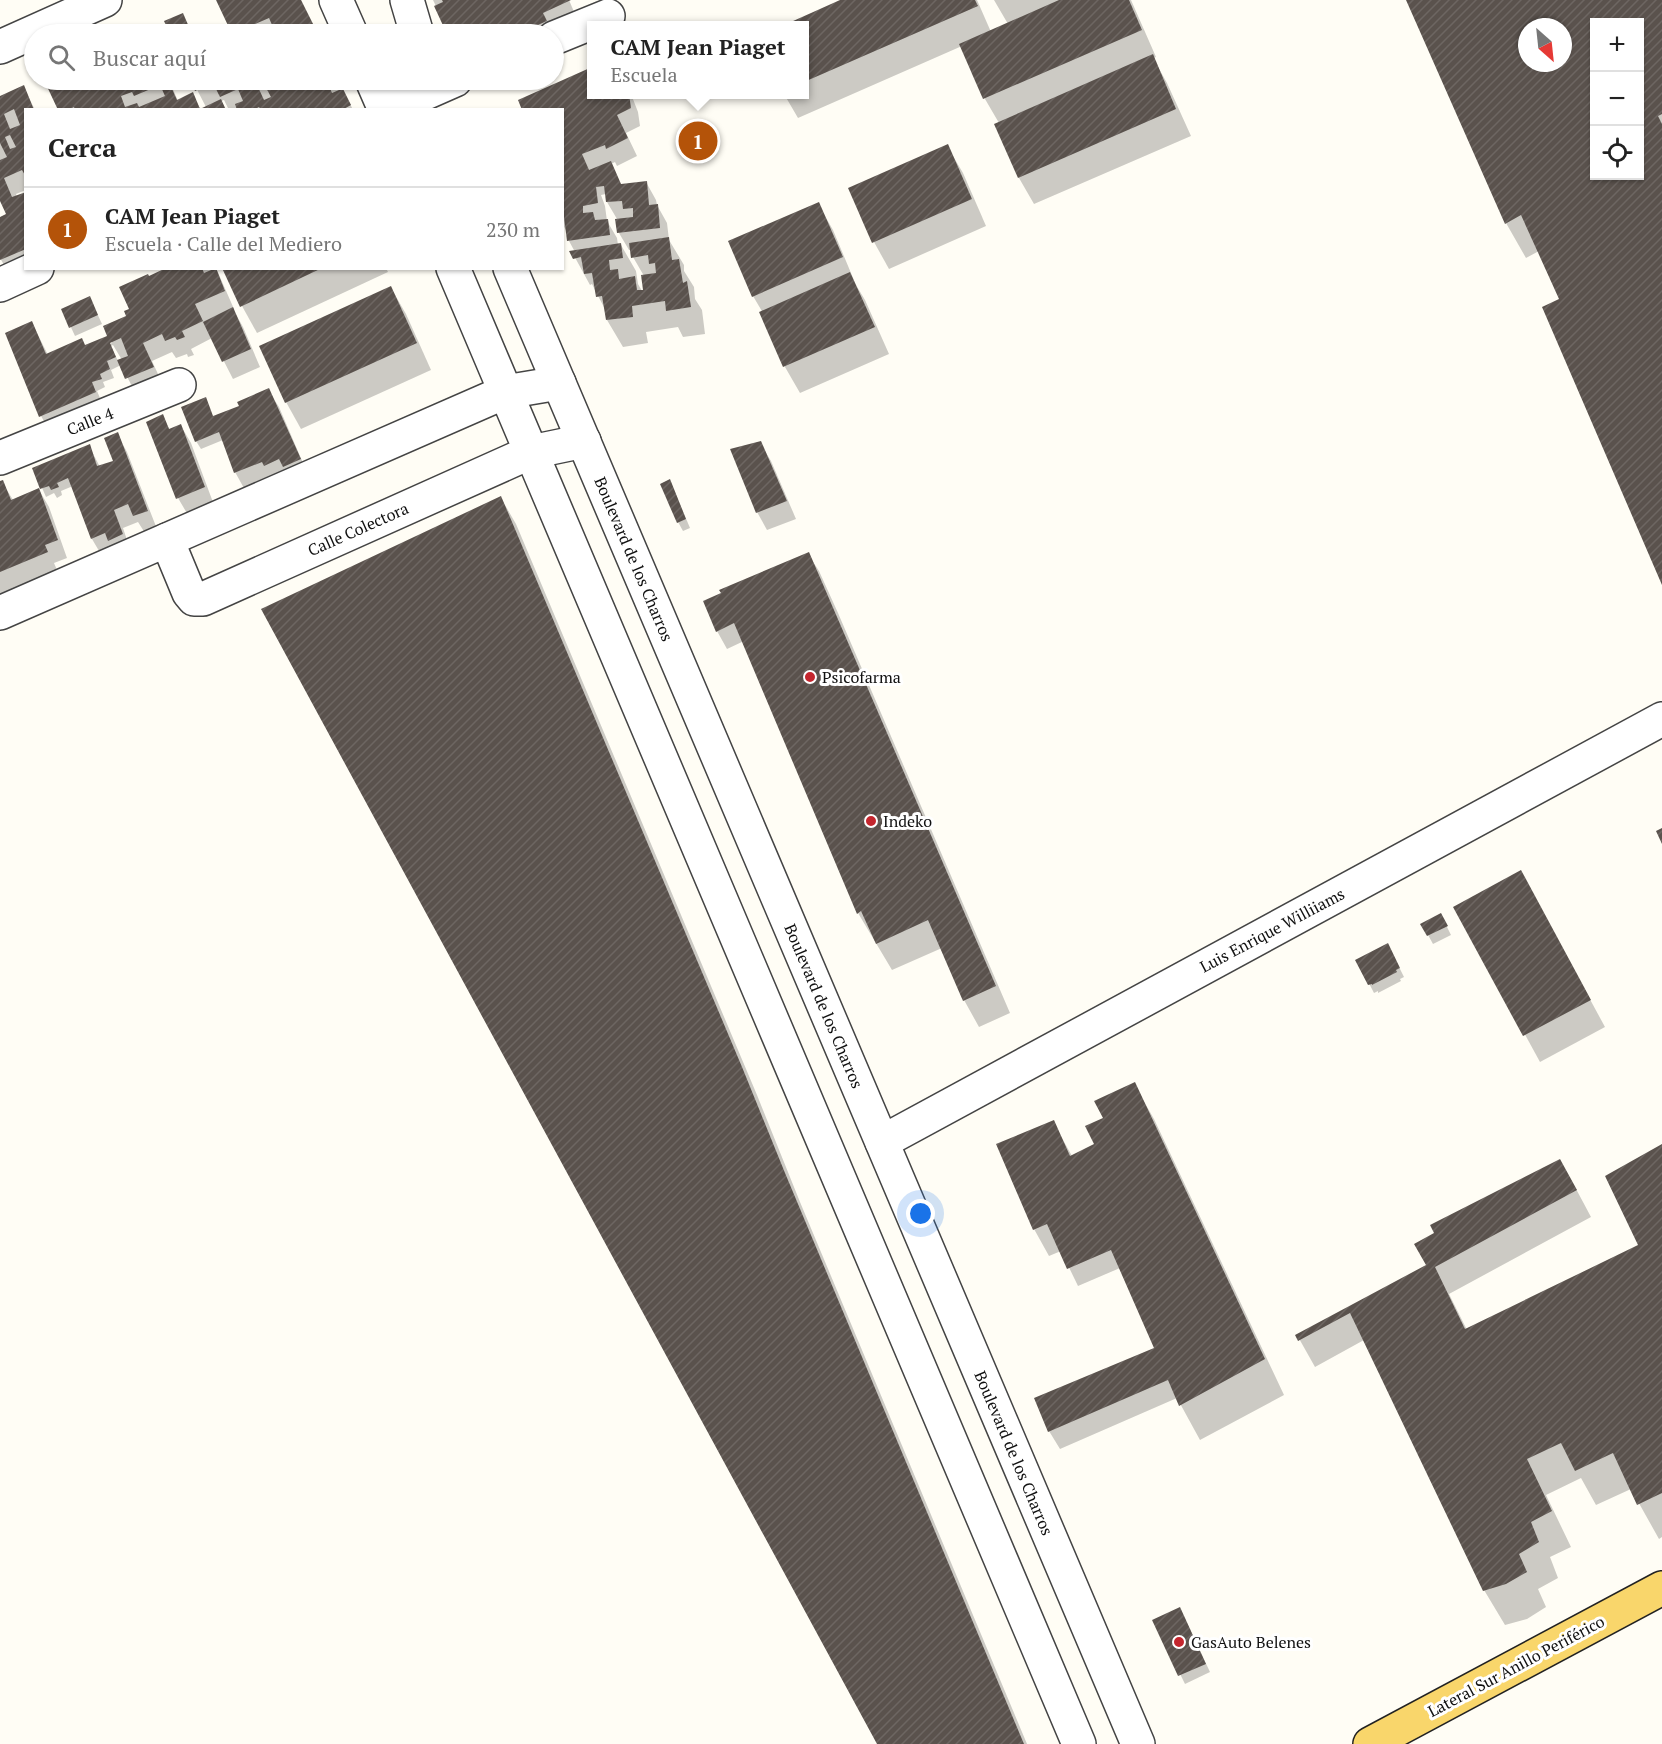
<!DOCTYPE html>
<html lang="es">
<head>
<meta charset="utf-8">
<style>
	body { margin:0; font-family:"PT Serif",serif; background:#f2f2f2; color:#222 }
	.controls { position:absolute; right:18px; top:18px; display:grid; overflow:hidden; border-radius:0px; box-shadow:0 2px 4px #0004 }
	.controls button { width:54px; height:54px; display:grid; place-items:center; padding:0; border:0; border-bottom:2px solid #e0e0e0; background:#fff; color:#222; font:30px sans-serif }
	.compass { position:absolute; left:1518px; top:18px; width:54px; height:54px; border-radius:50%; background:#fff; box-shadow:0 2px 4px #0004; rotate:153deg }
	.you { position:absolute; left:921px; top:1214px; width:21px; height:21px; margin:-15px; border:4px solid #fff; border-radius:50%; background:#1a73e8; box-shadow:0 0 0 9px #1a73e833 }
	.badge { display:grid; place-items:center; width:39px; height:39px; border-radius:50%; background:#b45309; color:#fff; font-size:20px; font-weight:700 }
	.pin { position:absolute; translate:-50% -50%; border:3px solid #fff; box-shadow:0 2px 6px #0006 }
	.popup { position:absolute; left:587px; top:21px; width:222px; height:78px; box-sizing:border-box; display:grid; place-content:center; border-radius:0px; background:#fff; filter:drop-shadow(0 2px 4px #0005); font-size:20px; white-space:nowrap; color:#767676 }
	.popup b { font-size:22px; color:#222 }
	.popup::after { content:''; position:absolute; left:50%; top:100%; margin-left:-12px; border:12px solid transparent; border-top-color:#fff }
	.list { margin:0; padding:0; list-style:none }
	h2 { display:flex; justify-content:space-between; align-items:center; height:78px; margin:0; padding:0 24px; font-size:26px }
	h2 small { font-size:20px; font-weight:400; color:#767676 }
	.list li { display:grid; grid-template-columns:39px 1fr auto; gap:18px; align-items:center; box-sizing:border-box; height:84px; padding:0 24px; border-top:2px solid #e0e0e0 }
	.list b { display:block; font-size:22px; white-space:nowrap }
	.list p { margin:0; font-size:20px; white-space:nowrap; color:#767676 }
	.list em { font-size:20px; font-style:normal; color:#767676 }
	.icon { flex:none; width:33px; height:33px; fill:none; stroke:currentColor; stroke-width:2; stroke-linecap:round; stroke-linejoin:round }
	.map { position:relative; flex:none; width:1662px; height:1744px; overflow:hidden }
	.search { position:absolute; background:#fff; box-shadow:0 2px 4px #0004; left:24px; top:24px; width:540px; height:66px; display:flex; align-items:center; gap:15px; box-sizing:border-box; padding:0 21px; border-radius:33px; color:#767676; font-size:22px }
	.panel { position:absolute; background:#fff; box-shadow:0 2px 4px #0004; left:24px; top:108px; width:540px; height:162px; border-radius:0px }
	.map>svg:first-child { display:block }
</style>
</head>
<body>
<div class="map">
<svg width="1662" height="1744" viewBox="0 0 1662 1744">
	<defs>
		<pattern id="building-hatch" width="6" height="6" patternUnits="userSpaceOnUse" patternTransform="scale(1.5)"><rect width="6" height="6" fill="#5a524d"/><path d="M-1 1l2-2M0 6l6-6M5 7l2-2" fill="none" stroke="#6d6662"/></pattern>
	</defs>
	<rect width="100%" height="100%" fill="#fffdf5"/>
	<g fill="#0003" fill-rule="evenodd">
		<path d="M218,0H301L318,34H234Z"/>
		<path d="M433,0H569L577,19L553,34H449Z"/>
		<path d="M844,0H977L991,32L1008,24L994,0H1131L1156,57L1153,58L1167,83L1191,136L1034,204L1019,178L996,125L999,123L985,99L962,46L798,118L784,94H804V26Z"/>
		<path d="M1407,0H1662V581L1561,300L1539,251L1526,258L1506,223ZM1594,22H1640V176H1594ZM1527,27H1563V63H1527Z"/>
		<path d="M45,80H169L178,101L192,94L201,110H59Z"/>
		<path d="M192,80H213L215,84L224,80H339L353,110H229L224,100L206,107Z"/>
		<path d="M23,86L35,110H26V190L16,194L17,197L26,194V268L11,277L0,258V218L8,215L0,198V97Z"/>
		<path d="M592,94H631L638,112L640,126L626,133L637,156L617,166L615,162L611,164L621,185L646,182L656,200L657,205L667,223L669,240L684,265V271L694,287L695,299L702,310L705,334L683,337L678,327L646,332L648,343L623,347L607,320L606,311L597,294L592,284L590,285L572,252H575L569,241L567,232L562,223V110ZM606,194L607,202L617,219L619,233L629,250H632L633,257L644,276L645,291H642L638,284L636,271L621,245H618L617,238L607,221L605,206L601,195Z"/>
		<path d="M947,146L963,173L986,226L889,269L874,242Z"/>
		<path d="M818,204L833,230L856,285L865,300L889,354L800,393L785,367L761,313H763L753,296Z"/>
		<path d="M170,268H216L234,309H233L243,327L260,367L233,379L212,338L191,349L194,355L188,357L187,354L176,358L172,352L152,361L163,385L137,396L121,365L111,370L114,378L103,382L105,387L97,391L105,410L51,433L41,416L32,323L48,355L86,347L110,344L112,343L105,327L128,316L131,310ZM113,345L122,360L118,361L111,346Z"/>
		<path d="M224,268H386L388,272L257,333L242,306Z"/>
		<path d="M391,288L406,314L431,370L301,429L286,402Z"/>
		<path d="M90,298L102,324L75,336L63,310Z"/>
		<path d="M268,390L279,407L309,477L245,490L235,472L223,440L201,449L196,441L214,418L241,406Z"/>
		<path d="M162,416L170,430L181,426L191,443L214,505L188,515L178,498Z"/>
		<path d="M117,434L127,452L157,529L145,533L138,522L123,528L131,552L102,556L92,539L73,486L61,491L62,495L57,498L54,493L46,497L34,469L89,446L100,467L115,461Z"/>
		<path d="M760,443L771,461L796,519L767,530L757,512Z"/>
		<path d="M0,482H2L13,500L39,490L49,507L67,558L54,563L57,570L0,594Z"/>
		<path d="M674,490L690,528L683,531L678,522Z"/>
		<path d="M501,498L516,524L757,1095L800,1202L1027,1744H879Z"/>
		<path d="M808,554L819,571L838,613L1010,1013L979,1027L964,1000L942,948L892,970L858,913L744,641L727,649L717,631Z"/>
		<path d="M1535,898L1605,1027L1540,1062L1455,907Z"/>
		<path d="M1441,915L1451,935L1433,944L1422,924Z"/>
		<path d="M1392,953L1404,977L1400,979L1401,981L1378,993V991L1374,993L1357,960Z"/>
		<path d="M1134,1084L1154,1119L1284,1395L1200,1440L1177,1398L1060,1449L1049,1431L1156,1349L1120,1268L1078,1286L1061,1251L1049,1256L1034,1229L1053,1122L1072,1156L1096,1145L1105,1118Z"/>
		<path d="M1662,1146V1537L1659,1539L1631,1489L1596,1505L1581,1478L1546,1495L1571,1547L1550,1557L1558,1578L1538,1589L1546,1607L1527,1619L1505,1625L1484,1590L1364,1340L1315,1367L1297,1335L1575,1187L1591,1217L1449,1294L1467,1330L1640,1246Z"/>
		<path d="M1184,1617L1210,1672L1185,1684L1154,1621Z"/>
	</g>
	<g fill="url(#building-hatch)" fill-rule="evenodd">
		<path d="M216,0H301L318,34H298L295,28L280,34H276L269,18L232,34Z"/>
		<path d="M442,0H571L543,13L547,21L517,34H447L434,6L443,2Z"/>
		<path d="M840,0H975L978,6L804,82V26H782Z"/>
		<path d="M1059,0H1129L1142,30L983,99L959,44Z"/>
		<path d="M1406,0H1662V114L1658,116L1662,124V585L1542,307L1559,299L1521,215L1505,224ZM1594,22H1640V176H1594ZM1527,27H1563V63H1527Z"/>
		<path d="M183,13L192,34H170L164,21Z"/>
		<path d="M1153,54L1176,109L1018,178L994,124Z"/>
		<path d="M592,67V94H629L631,108L617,115L628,138L606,149L605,145L582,154L589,170L611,161L621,184L647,181L649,205L658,204L660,228L617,233L615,219L633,217V208L623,209L622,201L606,202L604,186L596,187L598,203L583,206V213L593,212L595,220L608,219L610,235L567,241L564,217H562V110H522L518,100Z"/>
		<path d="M44,80H168L177,100L193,92L200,109L221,99L226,110H75L74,107L68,110H58ZM160,85L165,96L139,107L137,103L125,107L121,96L132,92L134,96Z"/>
		<path d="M190,80H212L213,83L195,91Z"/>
		<path d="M220,80H329L332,85L329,86L332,93L339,90L335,83L339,81L351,105L342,110H261L259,107L253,110H237L235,104L243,101L238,89L220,97L213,83ZM264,84L271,97L264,100L258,87Z"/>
		<path d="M24,85L34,110H26V177L22,170L4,178L12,197L26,192V249L0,260V217L6,214L0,201V160L7,157L0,143V96ZM14,109L20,125L10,129L4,114ZM10,135L16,147L10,149L5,137Z"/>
		<path d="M948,144L972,199L872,243L848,188Z"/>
		<path d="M819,202L843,257L752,297L728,241Z"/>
		<path d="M669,237L672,260L679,259L683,283L687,281L691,307L666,311L665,301L632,306L633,317L606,320L602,296L596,297L592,273L584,274L581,257L573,259L569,251L621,243L623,258L609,260L610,270L618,269L619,279L635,276L637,290H643L641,275L656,273L655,263L649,264L648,255L631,258L629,243Z"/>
		<path d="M166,268H202L204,273L216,268L225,291L195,304L203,321L182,331L185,337L177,340L175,337L165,341L162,334L143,343L154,367L125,379L117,360L128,356L121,338L110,343L116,357L107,361L110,369L100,374L102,379L92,382L96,392L39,417L5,333L32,321L46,354L82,338L85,345L107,336L103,326L126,316L124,311L129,309L119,287L148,274L149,276Z"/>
		<path d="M222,268H322L240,307Z"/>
		<path d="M850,272L875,327L783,367L759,312Z"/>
		<path d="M391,286L417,343L285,403L259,346Z"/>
		<path d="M90,296L98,315L69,328L61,309Z"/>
		<path d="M233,307L251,349L222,362L203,322Z"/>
		<path d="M269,388L301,459L283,467L279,459L264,466L262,462L234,473L219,432L195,442L181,407L206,397L213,416L239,406L237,402Z"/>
		<path d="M163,414L169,429L181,424L205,487L176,499L146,422Z"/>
		<path d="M118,432L148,511L133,516L128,504L114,510L123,534L108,541L105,533L91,539L68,478L57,483L59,487L51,490L49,486L40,489L32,468L90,444L97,466L113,461L104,438Z"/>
		<path d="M761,441L787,501L756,513L730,449Z"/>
		<path d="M670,479L686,519L677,523L660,484Z"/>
		<path d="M3,480L11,500L39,488L58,540L45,545L48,552L0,572V481Z"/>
		<path d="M501,496L742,1067L785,1173L1024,1744H877L261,609Z"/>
		<path d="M809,552L996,986L963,1001L928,920L876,944L861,911L857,914L734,623L716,632L703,601L721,593L719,590Z"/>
		<path d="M1662,828V844L1656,831Z"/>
		<path d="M1521,870L1591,1000L1523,1036L1453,907Z"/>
		<path d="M1441,913L1448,926L1427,936L1420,924Z"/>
		<path d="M1388,943L1400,968L1396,970L1397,972L1372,985V984L1368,985L1355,960Z"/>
		<path d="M1135,1082L1265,1359L1179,1406L1168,1380L1048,1432L1034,1398L1154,1348L1111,1250L1067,1269L1047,1224L1033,1230L996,1144L1054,1120L1070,1156L1094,1144L1085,1126L1103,1118L1094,1101Z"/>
		<path d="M1662,1144V1493L1637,1505L1613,1453L1575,1471L1561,1443L1527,1459L1552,1511L1531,1522L1539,1542L1519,1554L1527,1572L1506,1584L1483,1591L1350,1313L1298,1341L1295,1335L1426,1265L1414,1244L1434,1233L1430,1225L1560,1159L1577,1190L1435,1267L1465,1329L1638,1245L1605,1176Z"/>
		<path d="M1180,1607L1206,1664L1178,1676L1152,1620Z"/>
	</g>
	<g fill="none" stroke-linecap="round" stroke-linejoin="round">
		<defs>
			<g id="minor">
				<path d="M336,0L351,34"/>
				<path d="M407,0L417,34"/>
				<path d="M554,38L608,16"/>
				<path d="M0,47L105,0"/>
				<path d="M372,80L385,110"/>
				<path d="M387,110L455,80"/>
				<path d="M453,268L1079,1744"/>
				<path d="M510,268L1138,1744"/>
				<path d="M0,285L37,268"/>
				<path d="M0,458L179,385"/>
				<path d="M167,540L189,593L194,599H203L531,452L584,441"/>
				<path d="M0,613L505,392L559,383"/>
				<path d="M882,1142L1662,719"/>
			</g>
			<path id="major" d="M1370,1744L1662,1588"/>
		</defs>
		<use href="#minor" stroke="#444" stroke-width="36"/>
		<use href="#major" stroke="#222" stroke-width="36"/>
		<use href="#minor" stroke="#fff" stroke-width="33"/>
		<use href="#major" stroke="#f9d66b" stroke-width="33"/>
	</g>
	<g fill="#c4262e" stroke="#fff" stroke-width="2">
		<circle cx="810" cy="677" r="6"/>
		<circle cx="871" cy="821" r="6"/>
		<circle cx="1179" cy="1642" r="6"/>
	</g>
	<g text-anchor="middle" stroke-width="6" stroke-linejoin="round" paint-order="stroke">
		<g font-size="16" fill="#111" stroke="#fff">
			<text transform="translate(90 421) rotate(-22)" y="6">Calle 4</text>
			<text transform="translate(358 529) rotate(-24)" y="6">Calle Colectora</text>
			<text transform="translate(634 559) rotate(67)" y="6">Boulevard de los Charros</text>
			<text transform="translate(1272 930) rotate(-28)" y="6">Luis Enrique Williiams</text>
			<text transform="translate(824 1006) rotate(67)" y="6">Boulevard de los Charros</text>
			<text transform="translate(1014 1453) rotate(67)" y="6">Boulevard de los Charros</text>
			<text transform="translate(1516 1666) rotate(-28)" y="6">Lateral Sur Anillo Periférico</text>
		</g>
		<g font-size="16" fill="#111" stroke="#fff" text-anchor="start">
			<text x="822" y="683">Psicofarma</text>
			<text x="883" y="827">Indeko</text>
			<text x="1191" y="1648">GasAuto Belenes</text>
		</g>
	</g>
</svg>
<div class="controls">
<button>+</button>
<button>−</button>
<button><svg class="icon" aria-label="locate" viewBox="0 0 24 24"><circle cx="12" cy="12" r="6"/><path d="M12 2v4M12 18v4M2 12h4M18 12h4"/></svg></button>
</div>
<svg class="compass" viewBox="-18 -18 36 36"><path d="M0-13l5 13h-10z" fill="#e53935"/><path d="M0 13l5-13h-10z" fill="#767676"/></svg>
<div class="you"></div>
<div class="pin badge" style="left:698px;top:141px">1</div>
<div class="popup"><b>CAM Jean Piaget</b>Escuela</div>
<div class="search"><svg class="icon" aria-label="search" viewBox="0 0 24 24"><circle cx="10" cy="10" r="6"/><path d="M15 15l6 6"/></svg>Buscar aquí</div>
<section class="panel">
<h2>Cerca<small></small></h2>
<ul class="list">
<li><span class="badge">1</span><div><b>CAM Jean Piaget</b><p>Escuela · Calle del Mediero</p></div><em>230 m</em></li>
</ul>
</section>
</div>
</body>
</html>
